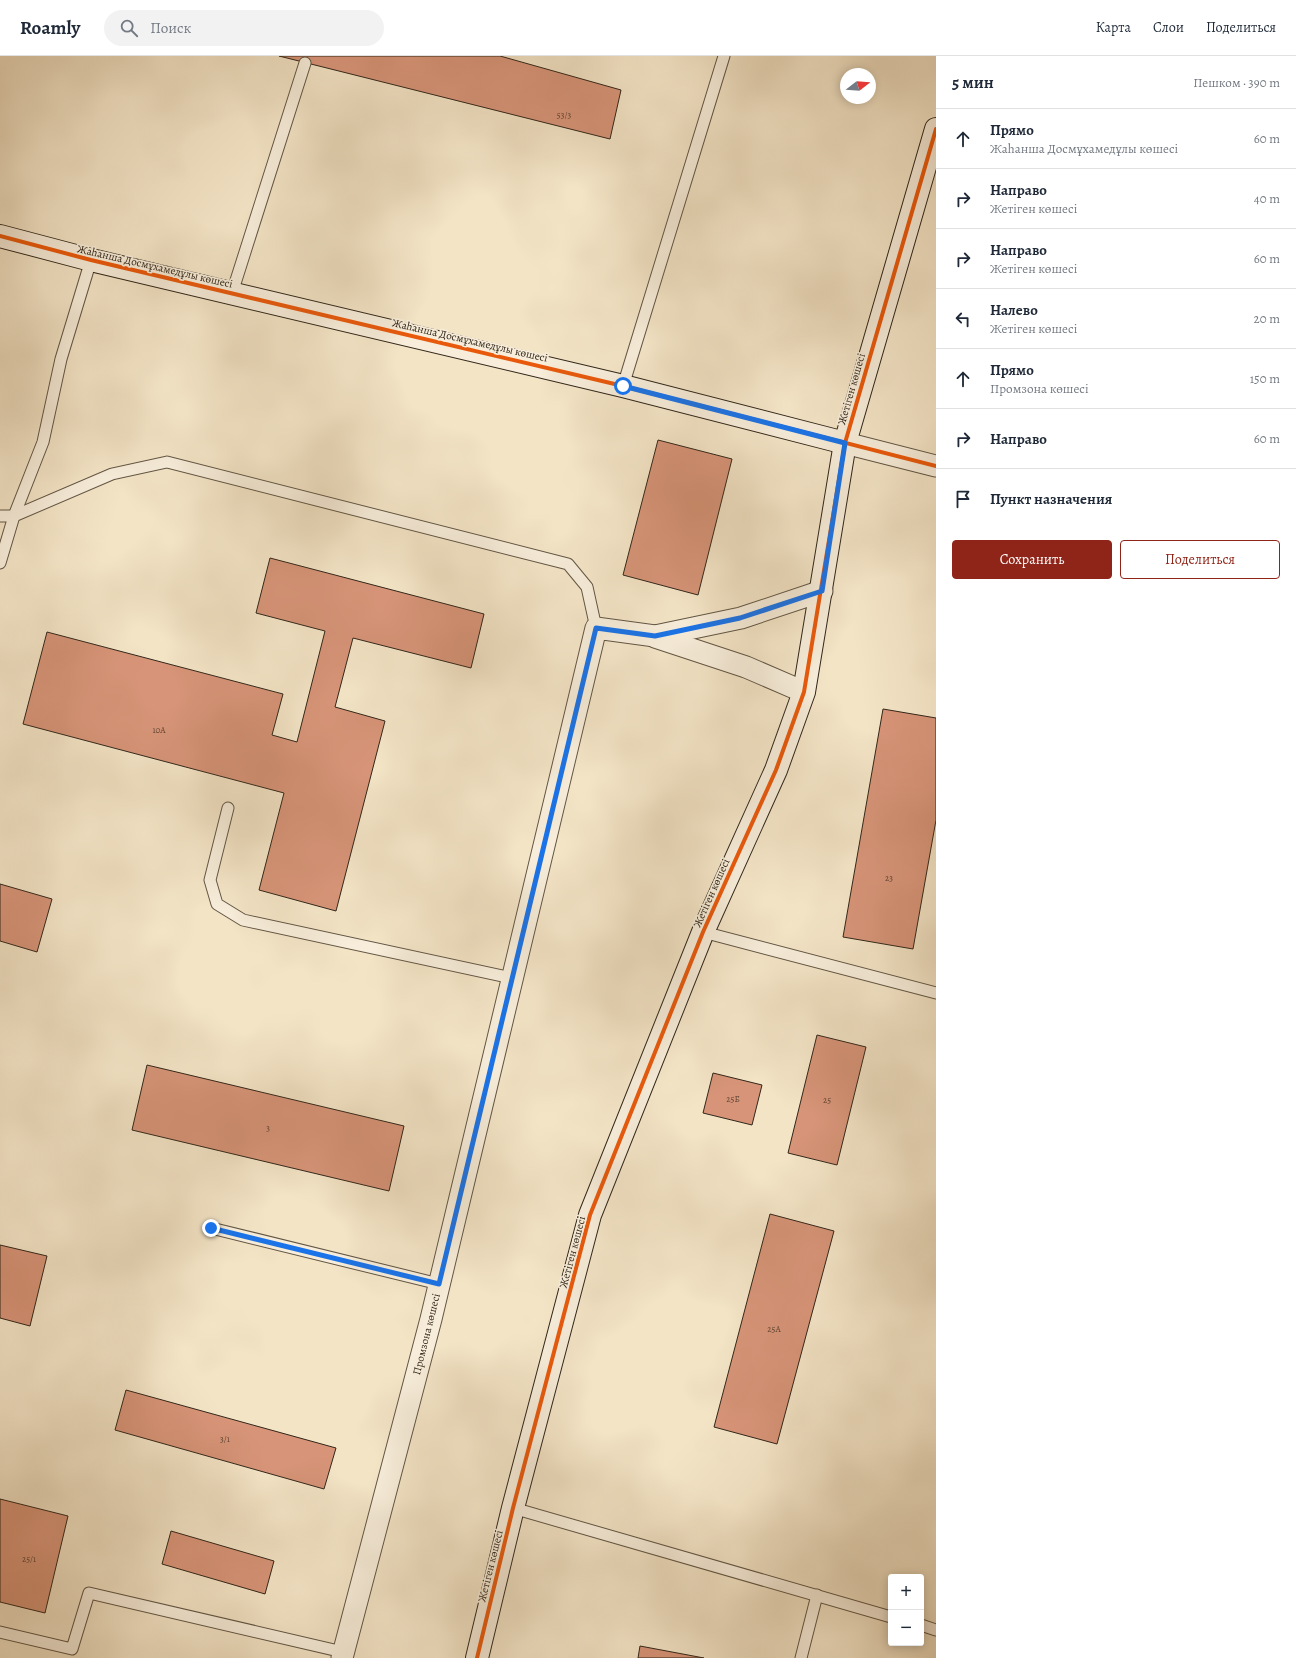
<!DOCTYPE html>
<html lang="ru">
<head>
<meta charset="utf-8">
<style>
	body { margin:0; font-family:Alegreya,serif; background:#f2f2f3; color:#1f2937 }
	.controls { position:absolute; right:12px; bottom:12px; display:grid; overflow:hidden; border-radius:4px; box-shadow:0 2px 10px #0003 }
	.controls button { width:36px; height:36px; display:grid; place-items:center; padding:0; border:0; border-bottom:1px solid #e0e1e3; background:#fff; color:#1f2937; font:20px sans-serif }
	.compass { position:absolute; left:840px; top:12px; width:36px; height:36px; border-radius:50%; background:#fff; box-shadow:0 2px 10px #0003; rotate:73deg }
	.stop { position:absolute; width:12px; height:12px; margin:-9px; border:3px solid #1a73e8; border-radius:50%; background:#fff }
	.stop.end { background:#1a73e8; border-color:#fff; box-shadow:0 1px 4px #0008 }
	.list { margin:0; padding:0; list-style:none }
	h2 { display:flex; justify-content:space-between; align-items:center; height:52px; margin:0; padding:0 16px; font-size:17px }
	h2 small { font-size:13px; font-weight:400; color:#747a83 }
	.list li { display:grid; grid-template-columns:26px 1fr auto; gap:12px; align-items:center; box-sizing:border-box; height:60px; padding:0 16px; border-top:1px solid #e0e1e3 }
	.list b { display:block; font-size:15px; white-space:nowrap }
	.list p { margin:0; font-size:13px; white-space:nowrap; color:#747a83 }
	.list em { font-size:13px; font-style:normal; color:#747a83 }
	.actions { display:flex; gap:8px; padding:12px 16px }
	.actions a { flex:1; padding:9px 0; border:1px solid #8f2418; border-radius:4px; text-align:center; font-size:14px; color:#8f2418 }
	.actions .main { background:#8f2418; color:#fff }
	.icon { flex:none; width:22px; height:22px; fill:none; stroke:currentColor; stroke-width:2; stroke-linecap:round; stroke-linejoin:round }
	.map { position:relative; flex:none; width:936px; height:1602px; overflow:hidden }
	header { display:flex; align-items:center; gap:24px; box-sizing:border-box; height:56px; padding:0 20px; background:#fff; border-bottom:1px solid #e0e1e3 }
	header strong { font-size:19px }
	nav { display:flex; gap:22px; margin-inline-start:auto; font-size:14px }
	.search { width:280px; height:36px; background:#f2f2f3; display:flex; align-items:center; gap:10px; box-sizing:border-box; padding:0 14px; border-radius:22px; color:#747a83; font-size:15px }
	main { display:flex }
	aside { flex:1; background:#fff }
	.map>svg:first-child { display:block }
</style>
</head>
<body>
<header>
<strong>Roamly</strong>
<div class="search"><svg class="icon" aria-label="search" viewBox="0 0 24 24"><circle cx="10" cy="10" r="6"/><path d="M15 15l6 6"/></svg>Поиск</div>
<nav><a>Карта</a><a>Слои</a><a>Поделиться</a></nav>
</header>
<main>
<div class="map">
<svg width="936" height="1602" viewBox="0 0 936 1602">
	<rect width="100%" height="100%" fill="#f3e4c6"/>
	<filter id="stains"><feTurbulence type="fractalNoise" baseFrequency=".005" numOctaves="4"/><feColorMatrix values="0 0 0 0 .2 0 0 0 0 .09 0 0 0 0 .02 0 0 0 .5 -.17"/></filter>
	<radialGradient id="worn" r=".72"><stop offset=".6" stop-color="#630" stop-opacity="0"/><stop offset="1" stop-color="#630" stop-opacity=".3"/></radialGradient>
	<g fill="#d79478" stroke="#312619">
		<path d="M279,0H500L621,34L610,83Z"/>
		<path d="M658,384L732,403L698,539L623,519Z"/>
		<path d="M270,502L484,558L471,612L353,582L335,651L385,665L336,855L259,834L284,737L23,668L47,576L283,638L272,679L297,686L325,575L256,557Z"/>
		<path d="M883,653L936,662V764L913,893L843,881Z"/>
		<path d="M0,828L52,843L37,896L0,885Z"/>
		<path d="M817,979L866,991L837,1109L788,1097Z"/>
		<path d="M147,1009L404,1070L389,1135L132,1074Z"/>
		<path d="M713,1017L762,1029L752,1069L703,1057Z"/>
		<path d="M770,1158L834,1175L777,1388L714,1371Z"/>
		<path d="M0,1189L47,1200L30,1270L0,1262Z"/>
		<path d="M126,1334L336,1392L324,1433L115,1374Z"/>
		<path d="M0,1443L68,1460L45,1557L0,1546Z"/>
		<path d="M171,1475L274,1505L265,1538L162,1508Z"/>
		<path d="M640,1590L704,1602H638Z"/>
	</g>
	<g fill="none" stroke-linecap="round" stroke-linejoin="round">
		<defs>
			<g id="lane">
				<path d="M232,237L305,7"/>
				<path d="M623,330L724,0"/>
				<path d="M0,460H14L112,418L167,406L568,508L587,531L596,572"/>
				<path d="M0,507L14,460L43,386L61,303L91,204"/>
				<path d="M228,752L210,824L217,848L243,864L512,922"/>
				<path d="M703,876L936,937"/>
				<path d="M211,1172L439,1228"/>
				<path d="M513,1452L891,1561"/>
				<path d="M921,1569L936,1574"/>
				<path d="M0,1576L72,1593L89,1537L343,1596"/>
				<path d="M801,1602L817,1539"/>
			</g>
			<g id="street">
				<path d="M845,387L936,410"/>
				<path d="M655,581L746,611L804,636"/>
				<path d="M342,1602L431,1263L596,572L655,580L741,562L822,535"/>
			</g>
			<g id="secondary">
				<path d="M0,180L91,204L623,330L845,387"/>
				<path d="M477,1602L513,1452L590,1159L703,876L776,714L804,636L845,387L936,73"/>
			</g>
		</defs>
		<use href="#lane" stroke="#625644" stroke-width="13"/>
		<use href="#street" stroke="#625644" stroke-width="23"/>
		<use href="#secondary" stroke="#312619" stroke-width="24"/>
		<use href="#lane" stroke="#f7edda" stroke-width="11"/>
		<use href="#street" stroke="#f7edda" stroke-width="21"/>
		<use href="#secondary" stroke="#f7edda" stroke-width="22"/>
		<defs>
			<g id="cycleway">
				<path d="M0,180L91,204L623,330L936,410"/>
				<path d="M477,1602L513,1452L590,1159L703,876L776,714L804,636L845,387L936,73"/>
			</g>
		</defs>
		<use href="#cycleway" stroke="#f7edda" stroke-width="6"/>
		<use href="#cycleway" stroke="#e8590c" stroke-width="4"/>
	</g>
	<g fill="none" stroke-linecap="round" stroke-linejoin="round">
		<path stroke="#1a73e8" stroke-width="5" d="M211,1172L439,1228L596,572L655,580L740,562L822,535L845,387L623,330"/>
	</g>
	<g text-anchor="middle" stroke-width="3.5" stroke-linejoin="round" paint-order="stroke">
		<g font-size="9" fill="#5a4231">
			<text x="564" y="62">53/3</text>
			<text x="159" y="677">10А</text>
			<text x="889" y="825">23</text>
			<text x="733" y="1046">25Б</text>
			<text x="827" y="1047">25</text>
			<text x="268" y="1075">3</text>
			<text x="774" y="1276">25А</text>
			<text x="225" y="1386">3/1</text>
			<text x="29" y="1506">25/1</text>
		</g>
		<g font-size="11" fill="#312619" stroke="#f7edda">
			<text transform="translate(155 210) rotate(13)" y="4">Жаһанша Досмұхамедұлы көшесі</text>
			<text transform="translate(470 284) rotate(13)" y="4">Жаһанша Досмұхамедұлы көшесі</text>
			<text transform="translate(851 333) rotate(-74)" y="4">Жетіген көшесі</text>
			<text transform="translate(711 837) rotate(-66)" y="4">Жетіген көшесі</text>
			<text transform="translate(572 1196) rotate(-75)" y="4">Жетіген көшесі</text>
			<text transform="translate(426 1278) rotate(-76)" y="4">Промзона көшесі</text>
			<text transform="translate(490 1510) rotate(-76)" y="4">Жетіген көшесі</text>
		</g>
	</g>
	<rect width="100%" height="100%" filter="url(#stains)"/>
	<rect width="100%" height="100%" fill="url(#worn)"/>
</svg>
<div class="controls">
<button>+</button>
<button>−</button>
</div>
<svg class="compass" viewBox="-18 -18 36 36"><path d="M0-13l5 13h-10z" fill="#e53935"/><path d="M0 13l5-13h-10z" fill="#747a83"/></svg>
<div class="stop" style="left:623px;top:330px"></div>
<div class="stop end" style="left:211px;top:1172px"></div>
</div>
<aside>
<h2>5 мин<small>Пешком · 390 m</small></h2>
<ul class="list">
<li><svg class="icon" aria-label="ahead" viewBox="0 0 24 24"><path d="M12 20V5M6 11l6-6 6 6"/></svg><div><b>Прямо</b><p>Жаһанша Досмұхамедұлы көшесі</p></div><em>60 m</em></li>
<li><svg class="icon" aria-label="right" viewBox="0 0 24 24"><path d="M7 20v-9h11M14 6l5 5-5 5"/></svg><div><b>Направо</b><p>Жетіген көшесі</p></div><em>40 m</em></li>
<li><svg class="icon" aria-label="right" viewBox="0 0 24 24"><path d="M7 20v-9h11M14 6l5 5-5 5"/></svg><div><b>Направо</b><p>Жетіген көшесі</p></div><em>60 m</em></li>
<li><svg class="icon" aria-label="left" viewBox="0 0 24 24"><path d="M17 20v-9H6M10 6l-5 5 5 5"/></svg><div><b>Налево</b><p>Жетіген көшесі</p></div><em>20 m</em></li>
<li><svg class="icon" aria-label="ahead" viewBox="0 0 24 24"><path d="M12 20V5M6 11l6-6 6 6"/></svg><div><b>Прямо</b><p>Промзона көшесі</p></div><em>150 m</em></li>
<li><svg class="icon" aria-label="right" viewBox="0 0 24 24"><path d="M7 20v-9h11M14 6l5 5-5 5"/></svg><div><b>Направо</b></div><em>60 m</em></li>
<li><svg class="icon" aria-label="arrive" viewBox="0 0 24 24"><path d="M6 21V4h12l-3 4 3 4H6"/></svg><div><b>Пункт назначения</b></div></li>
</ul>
<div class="actions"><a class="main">Сохранить</a><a>Поделиться</a></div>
</aside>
</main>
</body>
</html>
